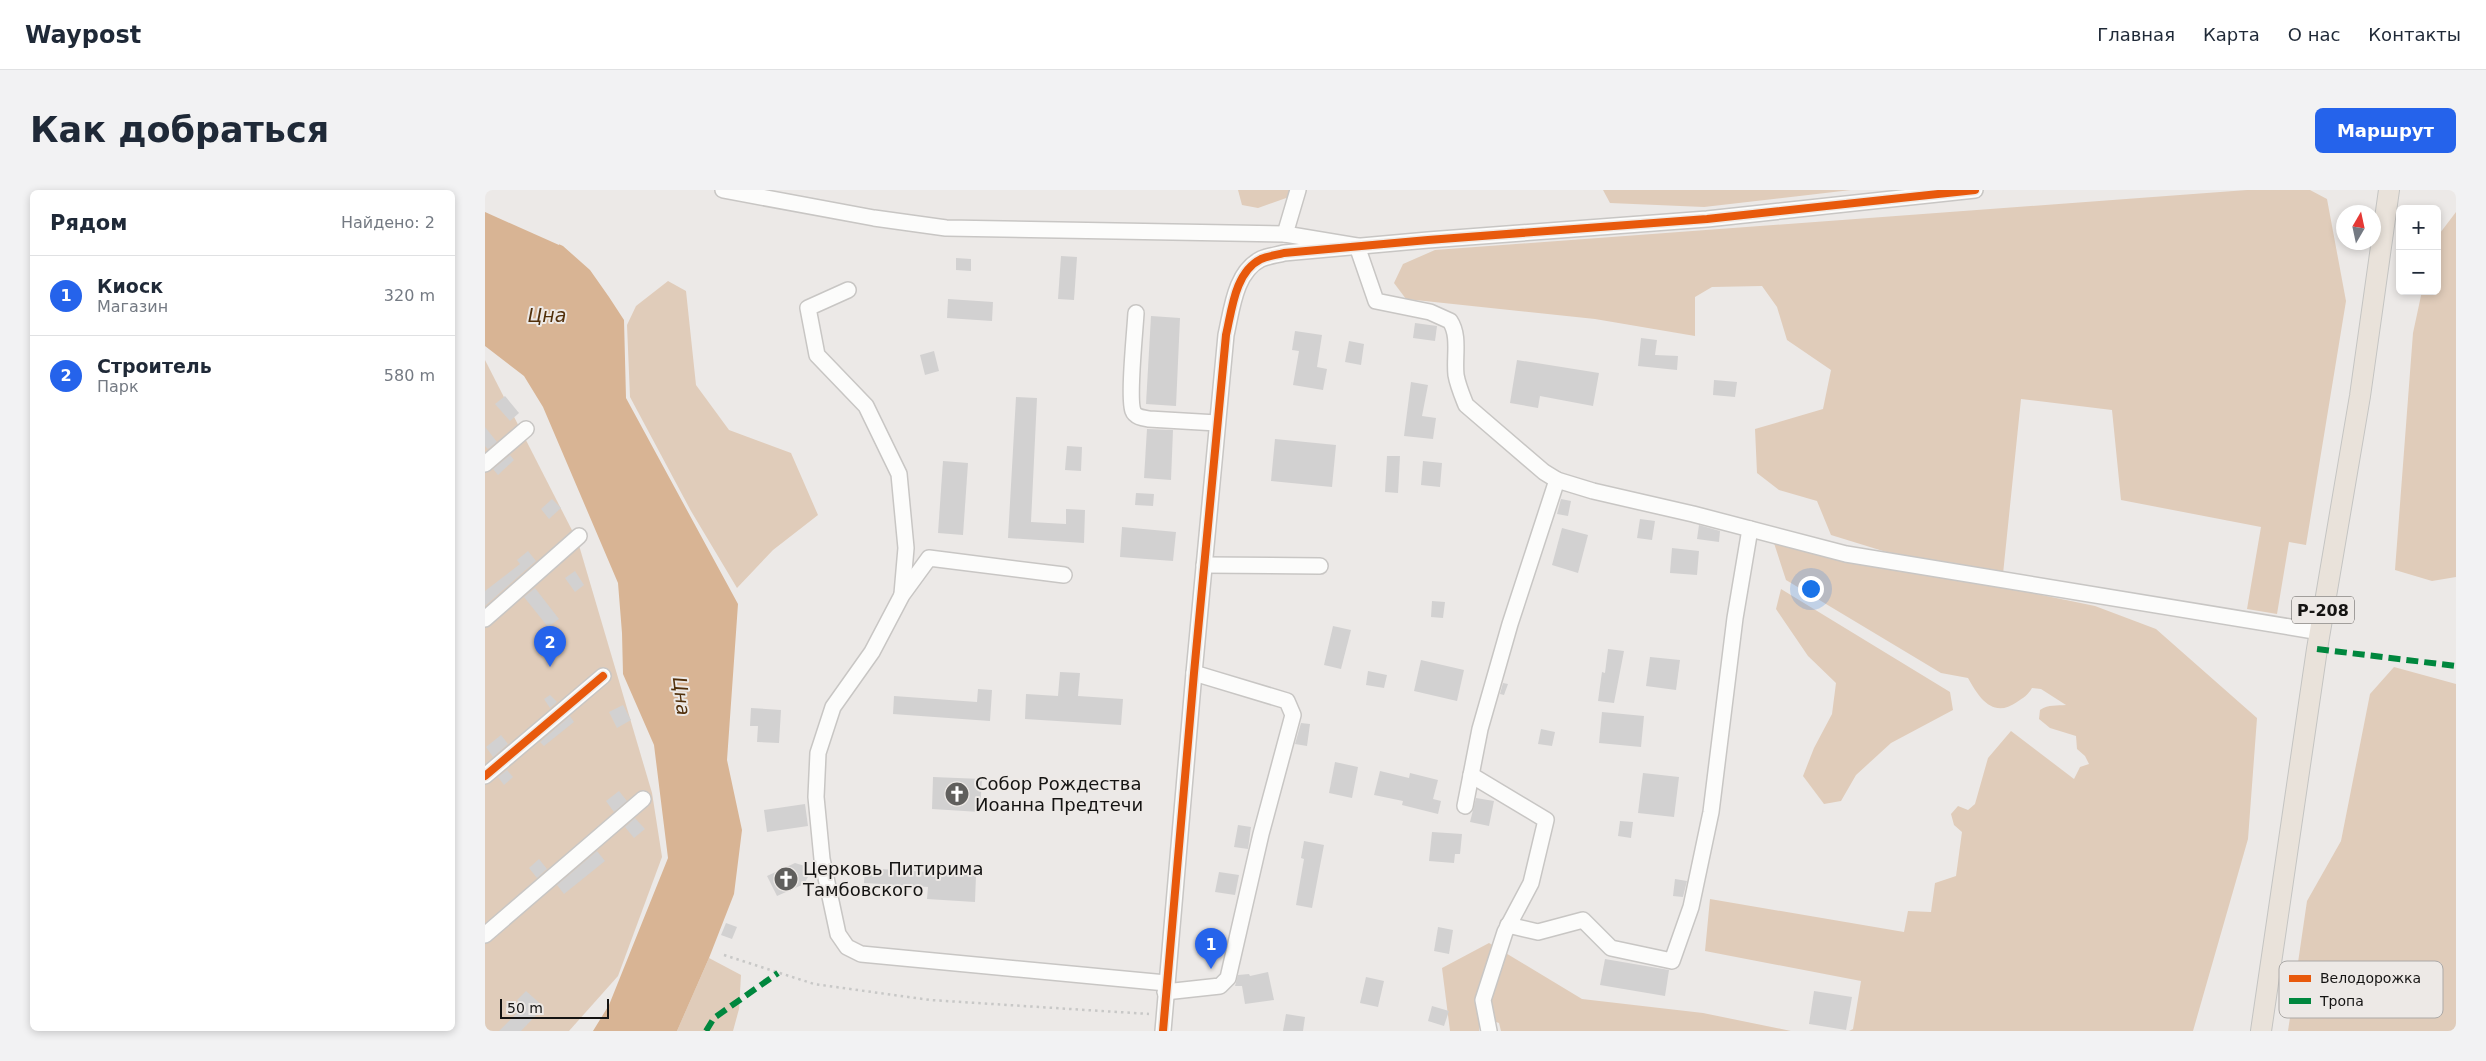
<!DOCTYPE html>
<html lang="ru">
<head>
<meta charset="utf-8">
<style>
	body { margin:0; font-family:"DejaVu Sans",sans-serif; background:#f2f2f3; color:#1f2937 }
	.controls { position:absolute; right:15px; top:15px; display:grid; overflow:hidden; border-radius:8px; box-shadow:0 2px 8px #0003 }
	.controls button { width:45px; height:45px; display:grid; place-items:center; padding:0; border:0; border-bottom:1px solid #e0e1e3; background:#fff; color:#1f2937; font:25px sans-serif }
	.compass { position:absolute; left:1851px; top:15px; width:45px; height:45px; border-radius:50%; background:#fff; box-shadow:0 2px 8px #0003; rotate:9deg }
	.scale { position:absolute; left:15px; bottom:12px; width:109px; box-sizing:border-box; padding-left:5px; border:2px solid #151413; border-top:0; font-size:14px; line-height:18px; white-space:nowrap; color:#151413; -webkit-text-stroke:4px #ede9e6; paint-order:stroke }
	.you { position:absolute; left:1325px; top:398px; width:18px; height:18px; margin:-12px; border:4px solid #fff; border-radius:50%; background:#1a73e8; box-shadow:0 0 0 8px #1a73e833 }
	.badge { display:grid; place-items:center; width:32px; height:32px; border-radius:50%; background:#2563eb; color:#fff; font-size:16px; font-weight:700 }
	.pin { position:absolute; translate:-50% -41px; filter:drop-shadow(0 1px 2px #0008) }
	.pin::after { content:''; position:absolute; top:26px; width:18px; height:15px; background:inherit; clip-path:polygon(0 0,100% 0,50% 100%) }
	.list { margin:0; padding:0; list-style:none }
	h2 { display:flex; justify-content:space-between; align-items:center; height:65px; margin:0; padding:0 20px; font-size:21px }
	h2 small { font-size:16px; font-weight:400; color:#747a83 }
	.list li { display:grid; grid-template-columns:32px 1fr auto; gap:15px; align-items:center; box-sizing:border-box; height:80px; padding:0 20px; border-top:1px solid #e0e1e3 }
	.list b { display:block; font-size:19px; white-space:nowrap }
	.list p { margin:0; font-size:16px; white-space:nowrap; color:#747a83 }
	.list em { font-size:16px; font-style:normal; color:#747a83 }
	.map { position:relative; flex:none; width:1971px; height:841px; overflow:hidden; border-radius:8px }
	header { display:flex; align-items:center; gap:30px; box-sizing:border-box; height:70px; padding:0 25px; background:#fff; border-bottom:1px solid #e0e1e3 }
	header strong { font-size:24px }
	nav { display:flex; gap:28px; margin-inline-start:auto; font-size:18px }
	.intro { display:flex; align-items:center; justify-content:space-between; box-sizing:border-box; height:120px; padding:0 30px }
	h1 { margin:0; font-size:35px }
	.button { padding:12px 22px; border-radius:8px; background:#2563eb; color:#fff; font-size:18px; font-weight:700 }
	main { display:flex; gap:30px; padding:0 30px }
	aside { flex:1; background:#fff; border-radius:8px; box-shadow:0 2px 8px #0003 }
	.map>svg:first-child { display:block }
</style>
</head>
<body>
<header>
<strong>Waypost</strong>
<nav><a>Главная</a><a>Карта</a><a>О нас</a><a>Контакты</a></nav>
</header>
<div class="intro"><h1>Как добраться</h1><a class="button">Маршрут</a></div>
<main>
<aside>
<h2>Рядом<small>Найдено: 2</small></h2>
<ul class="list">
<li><span class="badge">1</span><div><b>Киоск</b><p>Магазин</p></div><em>320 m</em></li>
<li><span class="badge">2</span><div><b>Строитель</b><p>Парк</p></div><em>580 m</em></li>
</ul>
</aside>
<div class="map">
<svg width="1971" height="841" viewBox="0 0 1971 841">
	<rect width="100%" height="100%" fill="#ece9e7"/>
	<g fill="#e0ccba">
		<path d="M753,0H806L804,7L773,18L757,15Z"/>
		<path d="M1118,0H1366L1219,17L1125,13Z"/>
		<path d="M1762,0H1825L1842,9L1861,111L1821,355L1804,352L1792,424L1762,419L1776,337L1636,310L1627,220L1536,209L1518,384L1411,365L1346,345L1332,311L1294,300L1272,283L1270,239L1338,219L1346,180L1302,150L1292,117L1277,96L1227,97L1210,107V146L1110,129L921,109L909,93L918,74L950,60Z"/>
		<path d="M1971,22V387L1947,391L1910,380L1928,143L1937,101H1952V47Z"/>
		<path d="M183,91L201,101L211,195L244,240L306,263L333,325L288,360L252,398L206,321L145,207L142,135L151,116Z"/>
		<path d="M0,170L93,352L167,603L177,667L133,786L84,841H0Z"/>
		<path d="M1288,350L1610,416L1671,439L1772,528L1763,649L1708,841H1364L1368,839L1376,791L1220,761L1225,709L1419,742L1423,721L1446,722L1450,693L1471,686L1477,642L1469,635L1466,624L1473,616L1483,620L1490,614L1503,568L1526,541L1589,589L1595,577L1604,574L1600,566L1592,559L1591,546L1565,538L1554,529L1555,520C1564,514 1572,516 1581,515L1556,499L1547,498C1543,505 1538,508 1532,512C1508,529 1494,508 1483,488L1456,483L1301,390Z"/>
		<path d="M1296,399L1465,502L1468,520L1406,553L1371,585L1356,611L1339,614L1318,586L1329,558L1347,524L1351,493L1323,466L1291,419Z"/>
		<path d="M1909,477L1971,494V841H1803L1822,711L1856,651L1885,504Z"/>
		<path d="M1004,753L1097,809L1218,823L1306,841H1016L1014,833L995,826L994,841H965L957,778Z"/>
		<path d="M224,768L256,785L254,819L248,841H192Z"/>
	</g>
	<path fill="#d8b494" d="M0,20L78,56L105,80L124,107L139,130L141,208L253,414L242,570L257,640L249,704L224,768L192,841H108L124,815L183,668L169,555L138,484L137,443L133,393L58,217L39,186L0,156Z"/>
	<path fill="#ece9e7" d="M0,18L69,49L75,52L74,55L0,22Z"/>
	<g fill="#d2d1d1">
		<path d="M576,66L592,67L589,110L573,109Z"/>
		<path d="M471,68L486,69V81L471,80Z"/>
		<path d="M463,109L508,112L507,131L462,128Z"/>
		<path d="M666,126L695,128L691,216L661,214Z"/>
		<path d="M930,133L952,136L950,151L928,148Z"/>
		<path d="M810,141L837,145L832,177L842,179L838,200L808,195L814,161L807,160Z"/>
		<path d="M1156,148L1172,150L1170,165L1193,166L1192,180L1153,176Z"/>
		<path d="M864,151L879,154L876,175L860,172Z"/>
		<path d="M449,161L454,181L440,185L435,165Z"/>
		<path d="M1032,170L1114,183L1108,216L1055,206L1053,218L1025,213Z"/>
		<path d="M1229,190L1252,192L1250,207L1228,205Z"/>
		<path d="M926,192L943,195L937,226L951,228L948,249L919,246Z"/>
		<path d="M20,206L34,223L25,231L10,214Z"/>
		<path d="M531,207L552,208L546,332L581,334V319L600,320L599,353L523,348Z"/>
		<path d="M0,237L12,252L3,259L0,256Z"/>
		<path d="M662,239L688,240L686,290L659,288Z"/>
		<path d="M790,249L851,255L847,297L786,291Z"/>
		<path d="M582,256L597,257L596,281L580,280Z"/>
		<path d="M25,265L29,270L13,285L8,279Z"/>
		<path d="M902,266H915L913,303L900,302Z"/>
		<path d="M458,271L483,273L478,345L453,343Z"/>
		<path d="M938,271L957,273L955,297L936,295Z"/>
		<path d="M651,303L669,304L668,316L650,315Z"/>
		<path d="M67,309L76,318L64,329L56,319Z"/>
		<path d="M1076,309L1086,311L1083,326L1072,324Z"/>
		<path d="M1155,329L1170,331L1167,350L1152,348Z"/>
		<path d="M1214,335L1235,341L1234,352L1212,349Z"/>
		<path d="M637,337L691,342L688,371L635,367Z"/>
		<path d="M1077,338L1103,345L1093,383L1067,375Z"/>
		<path d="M1187,358L1214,361L1212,385L1185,383Z"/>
		<path d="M43,361L51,371L0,416V401L35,374L32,370Z"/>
		<path d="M90,381L99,395L90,402L80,388Z"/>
		<path d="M50,398L74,429L63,437L39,407Z"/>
		<path d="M947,411L960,412L958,428L946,427Z"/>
		<path d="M848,436L866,440L856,479L839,475Z"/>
		<path d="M1123,459L1139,461L1129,513L1113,511L1117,482L1120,483Z"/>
		<path d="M1165,467L1195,470L1191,500L1161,496Z"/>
		<path d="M936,470L979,480L972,511L929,501Z"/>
		<path d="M883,481L902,485L899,498L881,495Z"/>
		<path d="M575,482L595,483L593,506L638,509L636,535L540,529L541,504L573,506Z"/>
		<path d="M1018,493L1023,494L1019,505L1015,504Z"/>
		<path d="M493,499L507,500L505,531L408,524L409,506L492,512Z"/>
		<path d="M65,505L72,512L65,518L59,509Z"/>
		<path d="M138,515L146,530L132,538L124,522Z"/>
		<path d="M266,518L296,520L294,553L272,552L273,536H265Z"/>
		<path d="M1117,522L1159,526L1156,557L1114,553Z"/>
		<path d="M85,526L89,532L59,556L55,552Z"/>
		<path d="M816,533L825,534L822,556L810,554Z"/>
		<path d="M1056,539L1070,542L1067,556L1053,554Z"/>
		<path d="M16,545L23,554L8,567L1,557Z"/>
		<path d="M850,572L873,577L867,608L844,603Z"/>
		<path d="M22,580L28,587L19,595L13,587Z"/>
		<path d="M895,581L924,588L925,583L953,590L948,609L956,611L953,624L917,615L918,611L889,605Z"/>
		<path d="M1158,583L1194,587L1189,627L1153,623Z"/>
		<path d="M448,587L497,589L495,622L447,619Z"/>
		<path d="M134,601L142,611L129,622L121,611Z"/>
		<path d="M991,608L1009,611L1004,636L985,632Z"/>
		<path d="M320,614L323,636L282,642L279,620Z"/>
		<path d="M150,628L160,639L149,648L140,637Z"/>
		<path d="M1135,631L1148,632L1146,648L1133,646Z"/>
		<path d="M753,635L766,637L763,659L749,657Z"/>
		<path d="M947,642L977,644L975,664H970L969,673L944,671Z"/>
		<path d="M819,651L839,655L827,718L811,715L819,669L816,668Z"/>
		<path d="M112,661L120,671L79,704L72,695Z"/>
		<path d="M54,669L62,679L52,688L44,678Z"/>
		<path d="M310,673L320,676L324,685L319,694L292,706L282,686Z"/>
		<path d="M380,678L491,685L490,712L442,709L443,697L379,693Z"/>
		<path d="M734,682L754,685L750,705L730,702Z"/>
		<path d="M1190,689L1202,691L1198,707L1188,706Z"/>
		<path d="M241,733L252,737L247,749L236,745Z"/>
		<path d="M953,737L968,740L964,764L949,761Z"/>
		<path d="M1120,769L1184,780L1180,806L1115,795Z"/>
		<path d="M783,782L789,810L760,814L757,796H750L753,785L764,784L765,786Z"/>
		<path d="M881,787L899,791L893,817L875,813Z"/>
		<path d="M41,801L59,817L36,841H14L39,816L32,810Z"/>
		<path d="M1329,801L1367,807L1361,840L1324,834Z"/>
		<path d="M947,816L964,821L959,836L943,831Z"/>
		<path d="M801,824L820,827L818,841H798Z"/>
	</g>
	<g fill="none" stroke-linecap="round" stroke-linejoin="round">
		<defs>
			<g id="minor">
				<path d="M238,0L389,28L461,38L800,44"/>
				<path d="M813,0L800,44L872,56L891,111L945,122L965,131C975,146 969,167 971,185C973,196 977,205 981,215L1059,282L1072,290"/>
				<path d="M363,100L323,118L332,165L381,216L414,284L421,358L417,404"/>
				<path d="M651,123C650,141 643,208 648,221C650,227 658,228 664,229L732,233"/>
				<path d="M0,274L41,239"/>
				<path d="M719,375L835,376"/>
				<path d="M579,385L444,368L417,405L387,462L348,517L333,563L331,607L337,669L353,744L362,757L376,764L681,793"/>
				<path d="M0,429L94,346"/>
				<path d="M986,585L1061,630L1046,693L1020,742L998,810L1004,841"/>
				<path d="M0,586L118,486"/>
				<path d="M980,616L995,539L1025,434L1072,290L1108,301L1208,324L1361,364L1835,442"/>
				<path d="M1023,735L1053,742L1098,730L1126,758L1187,771L1206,717L1226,622L1250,428L1265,339"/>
				<path d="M0,745L158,609"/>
				<path d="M680,802L735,796L743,788L776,644L808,525L802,511L709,483"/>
				<path d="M678,841L709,483L741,145C747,119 750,82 776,69C783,66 792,65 799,63L943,50L1222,29L1490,0"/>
			</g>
			<path id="major" d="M1776,841L1832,459L1875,206L1904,0"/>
		</defs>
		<use href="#minor" stroke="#c8c6c4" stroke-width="18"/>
		<use href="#major" stroke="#c4c4c2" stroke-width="22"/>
		<path stroke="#c8c8c7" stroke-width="2.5" stroke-dasharray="2.5 4" stroke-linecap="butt" d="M239,765L329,794L445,810L664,824"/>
		<use href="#minor" stroke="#fcfcfb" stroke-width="15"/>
		<use href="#major" stroke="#e9e2da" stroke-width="20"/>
		<g stroke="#00873e" stroke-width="6" stroke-dasharray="12 6" stroke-linecap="butt">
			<path d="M1832,459L1971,476"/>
			<path d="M221,841L229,828L293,783"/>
		</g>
		<defs>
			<g id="cycleway">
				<path d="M0,586L118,486"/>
				<path d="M678,841L709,483L741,145C747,119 750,82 776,69C783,66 792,65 799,63L943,50L1222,29L1490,0"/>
			</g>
		</defs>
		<use href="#cycleway" stroke="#ede9e6" stroke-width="11"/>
		<use href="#cycleway" stroke="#e8590c" stroke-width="8"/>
	</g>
	<defs>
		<symbol id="church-disc" viewBox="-11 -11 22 22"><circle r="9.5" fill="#605f5d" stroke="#ede9e6"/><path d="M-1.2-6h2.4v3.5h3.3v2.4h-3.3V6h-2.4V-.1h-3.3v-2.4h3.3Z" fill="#fff"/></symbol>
	</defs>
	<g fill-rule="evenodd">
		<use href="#church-disc" x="458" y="590" width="28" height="28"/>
		<use href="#church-disc" x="287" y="675" width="28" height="28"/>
	</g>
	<g text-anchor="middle" stroke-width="4" stroke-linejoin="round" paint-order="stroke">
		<rect fill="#ede9e6" stroke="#565452" stroke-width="1" x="1807" y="406.5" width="62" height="27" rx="4"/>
		<g font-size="16" font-weight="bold" fill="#151413">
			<text x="1838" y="426">Р-208</text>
		</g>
		<g font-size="18" fill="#151413" stroke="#ede9e6" text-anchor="start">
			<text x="490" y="600">Собор Рождества<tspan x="490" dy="21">Иоанна Предтечи</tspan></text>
			<text x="318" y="685">Церковь Питирима<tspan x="318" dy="21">Тамбовского</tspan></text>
		</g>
		<g font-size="19" font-style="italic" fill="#52300b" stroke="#ede9e6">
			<text x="62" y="132">Цна</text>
			<text transform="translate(197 506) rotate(83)" y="7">Цна</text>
		</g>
	</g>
	<rect x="1794" y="771" width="164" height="57" rx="8" fill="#ede9e6" stroke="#aca9a7" stroke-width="1"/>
	<rect x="1804" y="785" width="22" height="7" fill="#e8590c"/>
	<rect x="1804" y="808" width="22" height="6" fill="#00873e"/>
	<g font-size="14" fill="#151413">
		<text x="1835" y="793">Велодорожка</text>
		<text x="1835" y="816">Тропа</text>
	</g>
</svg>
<div class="controls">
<button>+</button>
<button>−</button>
</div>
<svg class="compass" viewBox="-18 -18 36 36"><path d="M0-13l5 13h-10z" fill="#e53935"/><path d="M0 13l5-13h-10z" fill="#747a83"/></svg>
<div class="scale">50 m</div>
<div class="you"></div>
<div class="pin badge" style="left:726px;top:779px">1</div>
<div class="pin badge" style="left:65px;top:477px">2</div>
</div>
</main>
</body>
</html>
